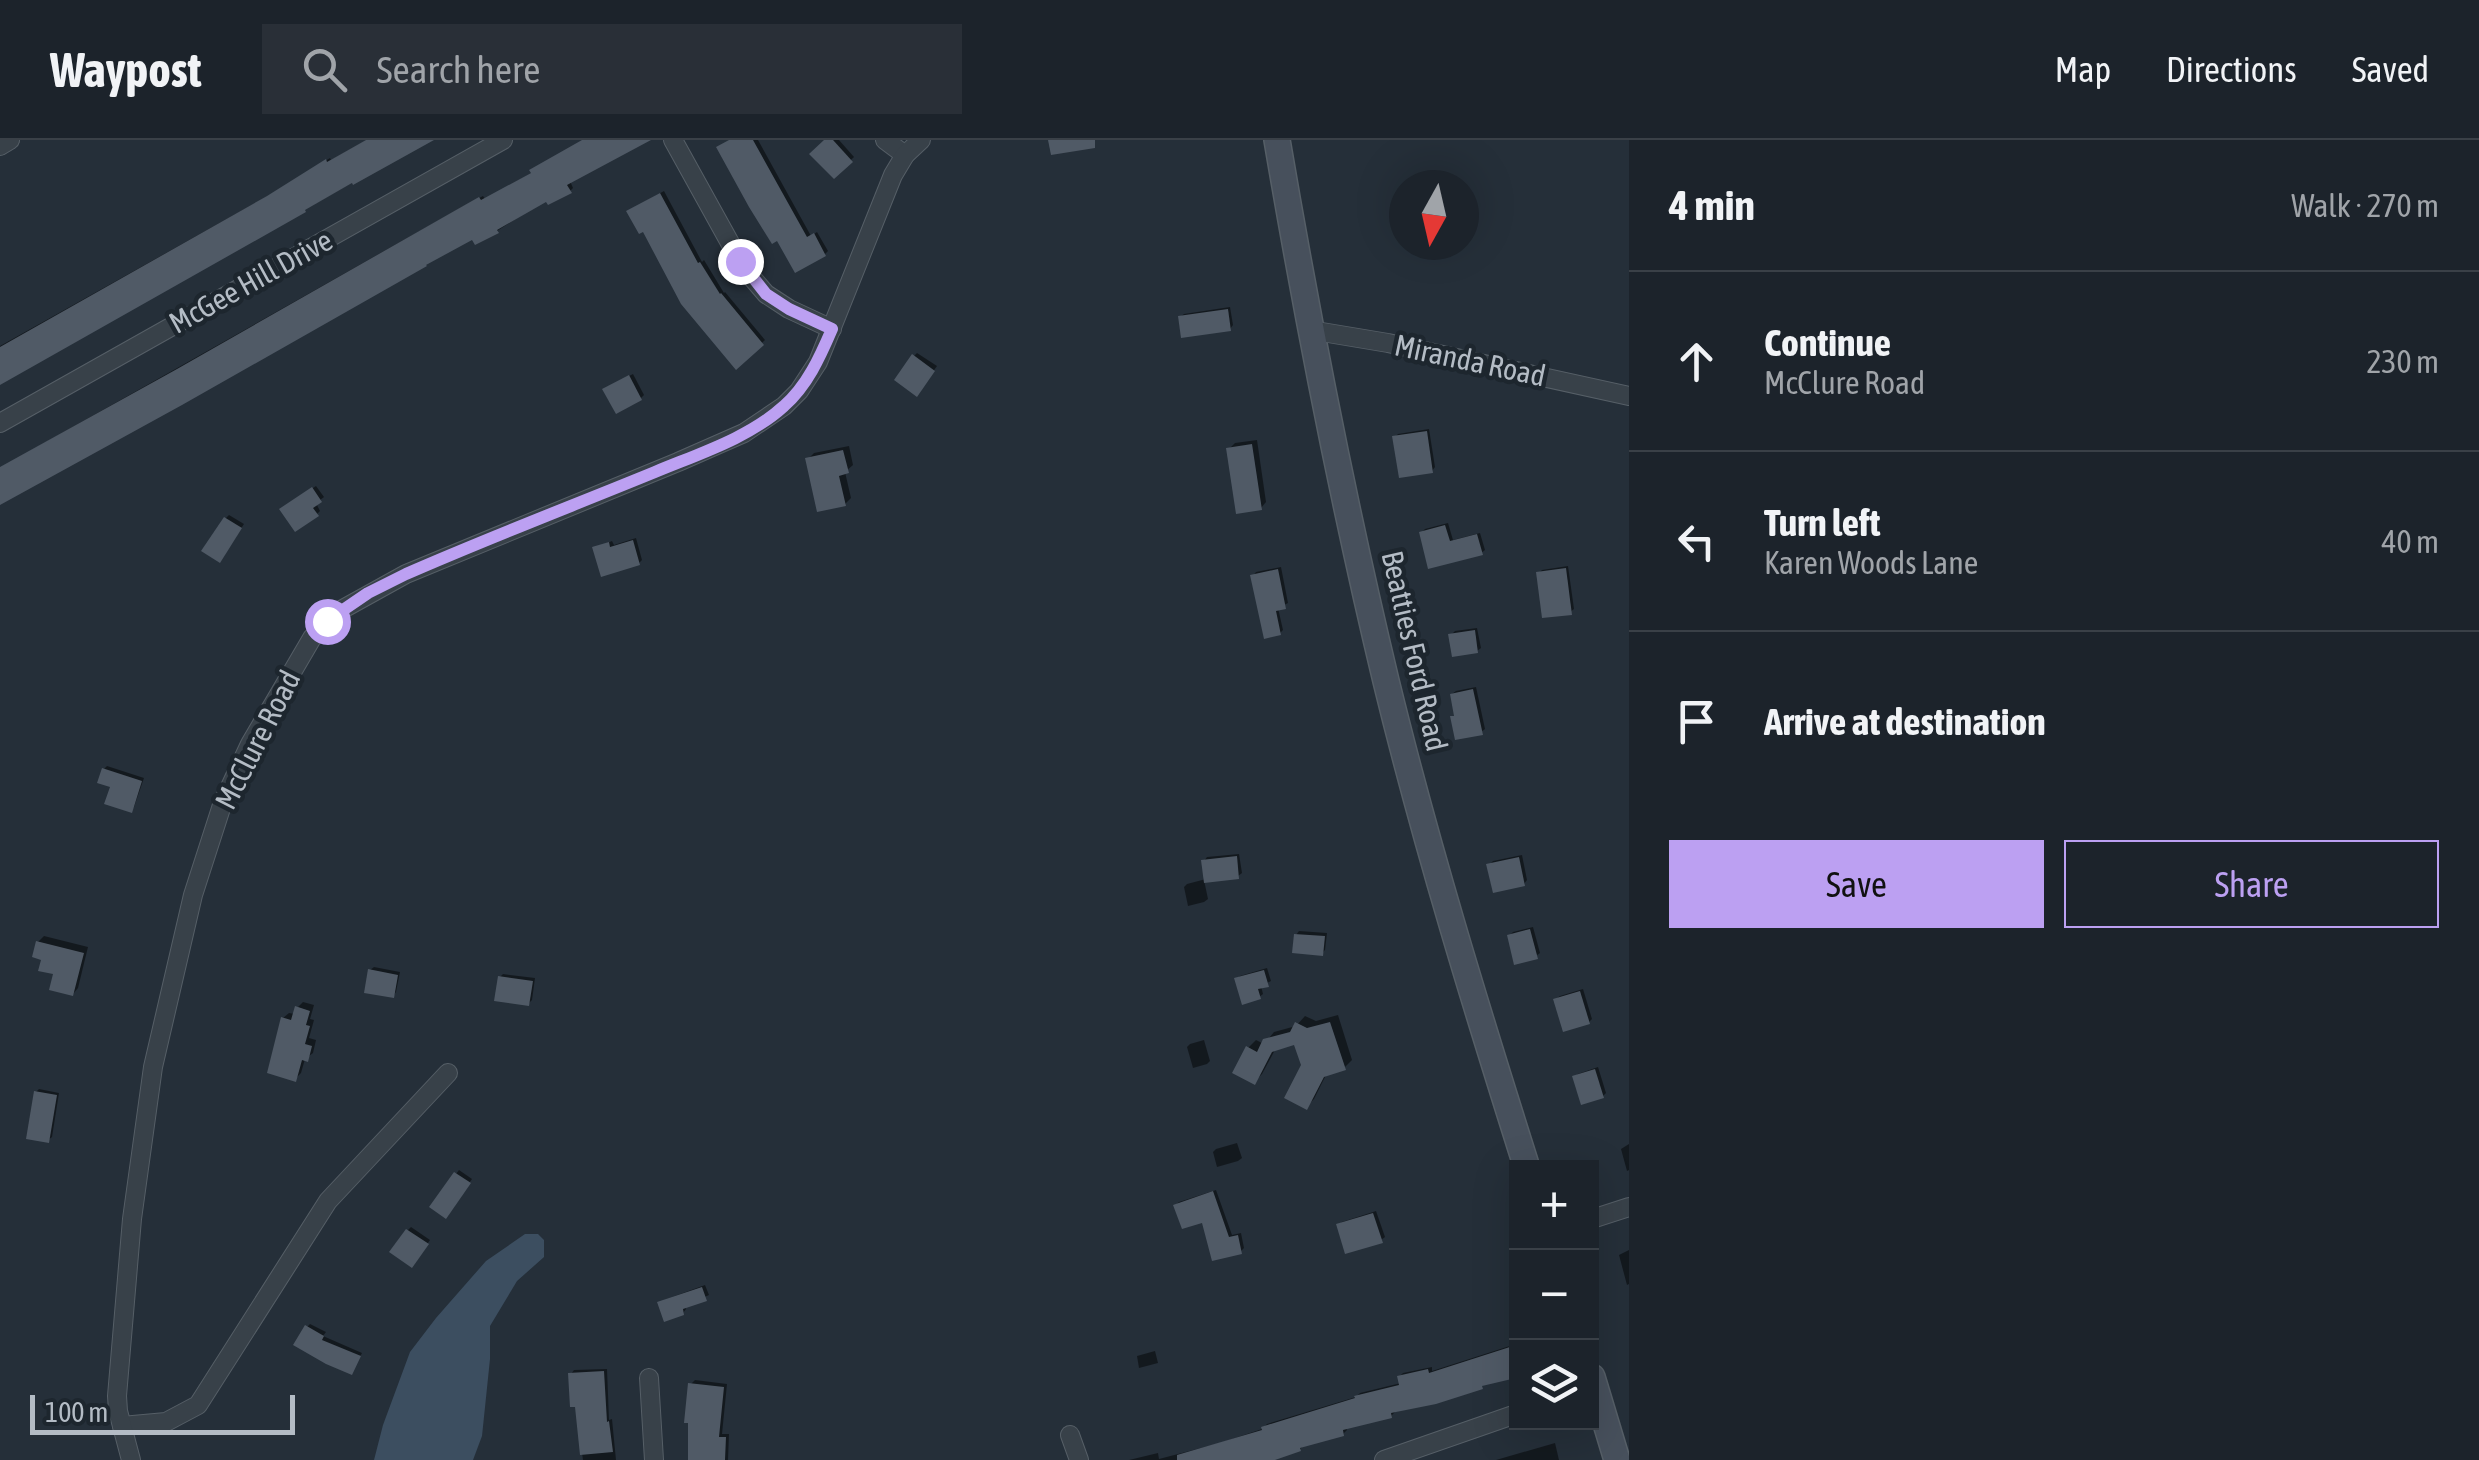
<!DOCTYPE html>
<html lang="en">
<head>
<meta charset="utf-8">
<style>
	body { margin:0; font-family:"Asap Condensed",sans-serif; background:#292f37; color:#f1f3f6 }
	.controls { position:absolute; right:30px; bottom:30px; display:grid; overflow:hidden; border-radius:0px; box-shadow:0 10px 40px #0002 }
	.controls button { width:90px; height:90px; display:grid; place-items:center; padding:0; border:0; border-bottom:2px solid #3a4047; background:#1c232b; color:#f1f3f6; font:50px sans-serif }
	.compass { position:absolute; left:1389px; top:30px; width:90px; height:90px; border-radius:50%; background:#1c232b; box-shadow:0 10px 40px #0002; rotate:188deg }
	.scale { position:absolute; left:30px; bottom:25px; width:265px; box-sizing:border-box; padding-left:10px; border:5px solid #b4bcc5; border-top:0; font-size:28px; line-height:35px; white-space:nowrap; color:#b4bcc5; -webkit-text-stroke:8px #1d262e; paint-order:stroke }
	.stop { position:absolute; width:30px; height:30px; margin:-22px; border:8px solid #bca0f2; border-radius:50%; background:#fff }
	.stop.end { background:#bca0f2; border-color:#fff; box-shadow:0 2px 10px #0008 }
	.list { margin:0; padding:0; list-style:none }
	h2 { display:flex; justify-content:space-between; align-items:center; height:130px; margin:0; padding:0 40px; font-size:42px }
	h2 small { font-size:32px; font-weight:400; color:#a0a4a9 }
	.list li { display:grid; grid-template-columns:65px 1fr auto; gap:30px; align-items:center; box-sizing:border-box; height:180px; padding:0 40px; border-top:2px solid #3a4047 }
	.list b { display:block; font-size:38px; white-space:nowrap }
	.list p { margin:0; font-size:32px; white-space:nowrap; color:#a0a4a9 }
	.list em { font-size:32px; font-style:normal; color:#a0a4a9 }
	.actions { display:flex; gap:20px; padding:30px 40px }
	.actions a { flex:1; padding:22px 0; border:2px solid #bca0f2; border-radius:0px; text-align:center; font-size:35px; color:#bca0f2 }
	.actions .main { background:#bca0f2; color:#111 }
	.icon { flex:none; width:55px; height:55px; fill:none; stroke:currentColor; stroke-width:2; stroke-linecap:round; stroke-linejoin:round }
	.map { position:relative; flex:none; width:1629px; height:1320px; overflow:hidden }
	header { display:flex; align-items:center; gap:60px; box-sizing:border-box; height:140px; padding:0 50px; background:#1c232b; border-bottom:2px solid #3a4047 }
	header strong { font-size:48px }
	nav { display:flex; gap:55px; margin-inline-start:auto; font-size:35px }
	.search { width:700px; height:90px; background:#292f37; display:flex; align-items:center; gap:25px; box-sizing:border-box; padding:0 35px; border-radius:0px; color:#a0a4a9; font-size:38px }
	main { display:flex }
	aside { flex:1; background:#1c232b }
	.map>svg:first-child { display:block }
</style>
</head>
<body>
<header>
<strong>Waypost</strong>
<div class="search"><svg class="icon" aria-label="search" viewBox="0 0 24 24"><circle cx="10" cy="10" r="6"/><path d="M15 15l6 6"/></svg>Search here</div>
<nav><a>Map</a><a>Directions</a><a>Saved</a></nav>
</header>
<main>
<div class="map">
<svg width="1629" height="1320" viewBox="0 0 1629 1320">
	<rect width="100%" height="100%" fill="#252f39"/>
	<path fill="#3c4e60" d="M525,1094H538L544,1100V1117L517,1141L490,1186V1219L482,1296L473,1320H374L383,1285L410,1212L436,1178L486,1121Z"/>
	<g fill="#0007">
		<path d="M367,0H428L0,241V206L273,53L330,18L331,20Z"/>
		<path d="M584,0H635L570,41L573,48L570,51L548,58L497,91L473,96L0,363V328L462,67L483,56L485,59L533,32Z"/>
		<path d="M731,0H758L811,96L817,92L828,111L825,114L796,130Z"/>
		<path d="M827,0H839L854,17L834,36Z"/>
		<path d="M664,51L702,122L704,120L724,153L725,152L765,200L736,227L633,68Z"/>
		<path d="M1230,167L1233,185L1230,189L1180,177L1184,174Z"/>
		<path d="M917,213L937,226L920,250L914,216Z"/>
		<path d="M633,234L644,255L641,258L609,246Z"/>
		<path d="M1429,289L1435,327L1432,331L1395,297L1398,294Z"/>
		<path d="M1257,300L1266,362L1261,368L1229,309L1235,303Z"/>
		<path d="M849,306L853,325L845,332L851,358L845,364L808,319L814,313Z"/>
		<path d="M316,346L324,357L316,363L320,371L317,374L286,366Z"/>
		<path d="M229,375L244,384L222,417L226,378Z"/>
		<path d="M1448,383L1453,400L1480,393L1485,410L1481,413L1421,393L1425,389Z"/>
		<path d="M636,398L642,420L639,423L595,408L612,401L614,405Z"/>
		<path d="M1568,426L1574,469L1570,472L1539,433L1542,430Z"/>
		<path d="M1281,427L1288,463L1278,468L1283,490L1280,493L1253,436L1256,432Z"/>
		<path d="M1477,488L1481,508L1477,511L1451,495L1455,491Z"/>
		<path d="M1476,547L1485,589L1481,592L1456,574L1452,554L1456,551Z"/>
		<path d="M107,626L144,638L134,667L131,670L104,629Z"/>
		<path d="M1239,714L1242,733L1238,736L1204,740L1208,759L1204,762L1188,766L1184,747L1187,744L1206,739L1204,721L1207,717Z"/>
		<path d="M1522,715L1527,740L1524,744L1489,725L1493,721Z"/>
		<path d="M1533,787L1540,813L1536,816L1509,796L1513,792Z"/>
		<path d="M1299,791L1327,793L1325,810L1322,813L1296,795Z"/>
		<path d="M44,796L88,807L78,848L73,854L44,818L38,802Z"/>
		<path d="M374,827L400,832L396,852L393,856L370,830Z"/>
		<path d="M1267,828L1271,841L1261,846L1263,854L1259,857L1237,839L1240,836Z"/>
		<path d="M503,834L535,838L532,860L528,864L500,837Z"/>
		<path d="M1583,849L1592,879L1589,882L1556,859L1560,856Z"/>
		<path d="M303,862L314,865L310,879L314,880L309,898L316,900L313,913L305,919L301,933L295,939L283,878L289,873L295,874L297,868Z"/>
		<path d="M1338,875L1352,920L1344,928L1327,933L1314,959L1306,967L1304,926L1296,902L1276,908L1262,934L1254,942L1248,908L1256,900L1264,904L1274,892L1296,886L1305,876L1316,881Z"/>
		<path d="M1204,900L1210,921L1207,924L1193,928L1187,907L1190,904Z"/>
		<path d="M1598,927L1606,953L1603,956L1574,937L1578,934Z"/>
		<path d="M39,949L59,953L52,997L48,1000L36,952Z"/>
		<path d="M1237,1003L1242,1018L1238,1021L1217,1027L1213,1012L1216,1009Z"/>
		<path d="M1629,1004V1030L1627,1031L1621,1009Z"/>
		<path d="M459,1030L472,1039L449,1072L432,1066Z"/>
		<path d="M1216,1050L1232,1095L1241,1093L1244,1108L1241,1111L1204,1079L1176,1065L1179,1062Z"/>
		<path d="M1376,1071L1385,1097L1381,1100L1339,1085L1342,1082Z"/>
		<path d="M411,1087L430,1100L415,1122L408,1090Z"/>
		<path d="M1629,1110V1144L1627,1145L1619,1115Z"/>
		<path d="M705,1145L709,1155L685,1166L686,1169L683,1173L660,1163L664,1160Z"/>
		<path d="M310,1184L326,1192L323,1196L362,1213L352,1232L307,1187Z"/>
		<path d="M1516,1204V1235L1395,1272L1391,1276L1346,1287L1347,1290L1343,1294L1305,1304L1300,1309L1262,1320H1129L1158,1313L1159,1319L1220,1303L1262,1289L1267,1284L1356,1257L1360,1253L1401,1243L1399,1237L1403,1233L1432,1227V1231Z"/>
		<path d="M1155,1211L1158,1223L1139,1228L1137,1216Z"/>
		<path d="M607,1229L609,1280L612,1279L616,1320H583L571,1234L574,1230Z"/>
		<path d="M695,1240L727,1244L722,1294H729L728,1320H691V1244Z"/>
		<path d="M1555,1303L1559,1320H1496Z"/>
	</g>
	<g fill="#505a66">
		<path d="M366,0H434L353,45L352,43L305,70L306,72L0,245V207L267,56L326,19L327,22Z"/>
		<path d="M582,0H651L567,45L572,53L548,65L546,62L497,90L499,93L475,105L472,100L426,125L427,126L182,265L0,365V327L177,229L456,70L479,57L481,60L531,33L529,30Z"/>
		<path d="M729,0H753L807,97L814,93L826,116L795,133L777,101L772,104L749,67L716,7Z"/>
		<path d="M824,0H833L853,22L834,39L809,14Z"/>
		<path d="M1048,0H1095V8L1051,15Z"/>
		<path d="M660,53L698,123L700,122L720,154L721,153L764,205L736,230L681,164L643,92L639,94L626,71Z"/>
		<path d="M1228,169L1231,191L1181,198L1178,176Z"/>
		<path d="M912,214L935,231L917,257L894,240Z"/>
		<path d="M629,235L642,260L616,274L602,249Z"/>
		<path d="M1427,291L1433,333L1399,338L1392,296Z"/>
		<path d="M1252,304L1262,370L1236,374L1226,308Z"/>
		<path d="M843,310L849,333L839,336L846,366L817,372L805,318Z"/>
		<path d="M312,347L322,362L313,368L319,376L295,392L279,369Z"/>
		<path d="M224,377L242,388L220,423L201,411Z"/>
		<path d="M1445,385L1450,401L1477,394L1483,415L1428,429L1419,392Z"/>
		<path d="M633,400L640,425L601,437L592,407L609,402L610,407Z"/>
		<path d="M1566,428L1572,475L1542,478L1536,432Z"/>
		<path d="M1278,429L1286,469L1276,471L1281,495L1264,499L1250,435Z"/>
		<path d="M1475,490L1478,513L1452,517L1448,494Z"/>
		<path d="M1473,549L1483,595L1455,600L1450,576H1454L1450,554Z"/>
		<path d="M102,628L142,641L132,673L104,664L110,647L97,643Z"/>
		<path d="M1237,716L1239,739L1204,743L1201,720Z"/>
		<path d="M1519,717L1525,746L1493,753L1486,724Z"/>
		<path d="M1530,789L1538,819L1514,825L1507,795Z"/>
		<path d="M1294,794L1325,796L1323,816L1292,813Z"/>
		<path d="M36,801L84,813L73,856L49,850L53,834L38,831L41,820L32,817Z"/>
		<path d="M368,829L398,835L394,858L364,853Z"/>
		<path d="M1264,830L1269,847L1258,849L1261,859L1242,865L1234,838Z"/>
		<path d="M498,836L533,841L529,866L494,861Z"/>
		<path d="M1580,851L1590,884L1563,892L1553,859Z"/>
		<path d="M295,866L310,871L306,885L310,886L305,904L312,906L308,922L302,920L296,942L267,933L281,877L291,880Z"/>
		<path d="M1295,882L1307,888L1330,882L1346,930L1324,937L1307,970L1284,958L1301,925L1294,905L1272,912L1255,945L1232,933L1246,906L1257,912L1263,899L1290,892Z"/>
		<path d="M1595,929L1604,958L1581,965L1572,936Z"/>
		<path d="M34,951L57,955L49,1003L26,999Z"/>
		<path d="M454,1032L471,1043L446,1079L429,1067Z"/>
		<path d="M1213,1051L1229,1097L1238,1095L1242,1114L1212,1121L1202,1083L1182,1089L1173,1065Z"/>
		<path d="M1373,1073L1383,1103L1345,1114L1336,1084Z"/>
		<path d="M406,1089L429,1104L412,1128L389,1112Z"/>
		<path d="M702,1147L707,1161L683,1169L684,1175L664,1182L657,1162Z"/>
		<path d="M305,1185L324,1196L322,1200L361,1216L352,1235L326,1224L293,1205Z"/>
		<path d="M1516,1205V1238L1482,1246L1483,1249L1436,1264L1391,1273L1392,1278L1343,1290L1344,1296L1300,1308L1301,1311L1275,1320H1177V1315L1262,1290L1261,1287L1355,1258L1354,1256L1399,1245L1397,1236L1428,1229L1429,1233Z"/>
		<path d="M604,1231L607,1282L609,1281L613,1312L580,1315L575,1267H570L568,1233Z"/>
		<path d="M688,1243L724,1247L719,1297H726L725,1320H688V1283H684Z"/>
	</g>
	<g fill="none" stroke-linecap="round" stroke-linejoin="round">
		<defs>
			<g id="street">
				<path d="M673,0L740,121L754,140L766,154L789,169L832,189"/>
				<path d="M885,0L905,15"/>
				<path d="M0,6L10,0"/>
				<path d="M1310,190L1388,203L1629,256"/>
				<path d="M0,283L503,0"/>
				<path d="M1592,1079L1629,1067"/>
				<path d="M649,1238L654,1320"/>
				<path d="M122,1286L166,1282L198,1265L328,1061L448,933"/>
				<path d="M1070,1295L1079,1320"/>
				<path d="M131,1320L118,1271L117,1256L132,1079L153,927L193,755L223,662L250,604L312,498L341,470L406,434L678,322L744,293L784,266L799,251L818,222L893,35L905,15L921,0"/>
				<path d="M1384,1320L1516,1274"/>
			</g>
			<g id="secondary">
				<path d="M1277,0C1308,182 1343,362 1386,541C1426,705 1476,867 1527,1028"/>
				<path d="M1592,1237L1617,1320"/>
			</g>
		</defs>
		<use href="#street" stroke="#565f67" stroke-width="20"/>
		<use href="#secondary" stroke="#565f67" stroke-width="28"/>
		<use href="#street" stroke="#384149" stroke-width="18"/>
		<use href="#secondary" stroke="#47505c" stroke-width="25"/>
	</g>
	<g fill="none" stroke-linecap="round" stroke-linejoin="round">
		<path stroke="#bca0f2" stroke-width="12" d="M327,481L368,453L406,434C488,398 572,366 655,332C698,314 749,298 784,266C807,246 820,217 832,189L789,169L766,154L740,121"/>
	</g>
	<g text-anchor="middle" stroke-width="9" stroke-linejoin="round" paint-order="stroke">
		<g font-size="30" fill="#b4bcc5" stroke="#1d262e">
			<text transform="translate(251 142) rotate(-29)" y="10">McGee Hill Drive</text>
			<text transform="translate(1470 221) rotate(12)" y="10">Miranda Road</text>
			<text transform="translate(1414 511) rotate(77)" y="10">Beatties Ford Road</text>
			<text transform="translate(258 600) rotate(-63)" y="10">McClure Road</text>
		</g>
	</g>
</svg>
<div class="controls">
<button>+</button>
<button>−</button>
<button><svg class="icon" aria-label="layers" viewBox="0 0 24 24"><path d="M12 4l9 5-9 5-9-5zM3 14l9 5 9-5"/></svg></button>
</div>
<svg class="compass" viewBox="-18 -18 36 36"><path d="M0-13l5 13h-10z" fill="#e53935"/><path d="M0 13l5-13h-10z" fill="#a0a4a9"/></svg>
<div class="scale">100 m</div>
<div class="stop" style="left:327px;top:481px"></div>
<div class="stop end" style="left:740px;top:121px"></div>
</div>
<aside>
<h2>4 min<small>Walk · 270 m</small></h2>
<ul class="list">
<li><svg class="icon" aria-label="ahead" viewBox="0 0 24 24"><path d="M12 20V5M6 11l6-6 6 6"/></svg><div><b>Continue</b><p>McClure Road</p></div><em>230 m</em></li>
<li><svg class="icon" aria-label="left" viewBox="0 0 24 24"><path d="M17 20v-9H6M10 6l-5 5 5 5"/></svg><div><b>Turn left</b><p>Karen Woods Lane</p></div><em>40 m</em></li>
<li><svg class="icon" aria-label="arrive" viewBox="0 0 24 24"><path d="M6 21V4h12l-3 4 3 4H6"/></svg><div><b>Arrive at destination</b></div></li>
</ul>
<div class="actions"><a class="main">Save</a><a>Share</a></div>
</aside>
</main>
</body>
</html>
